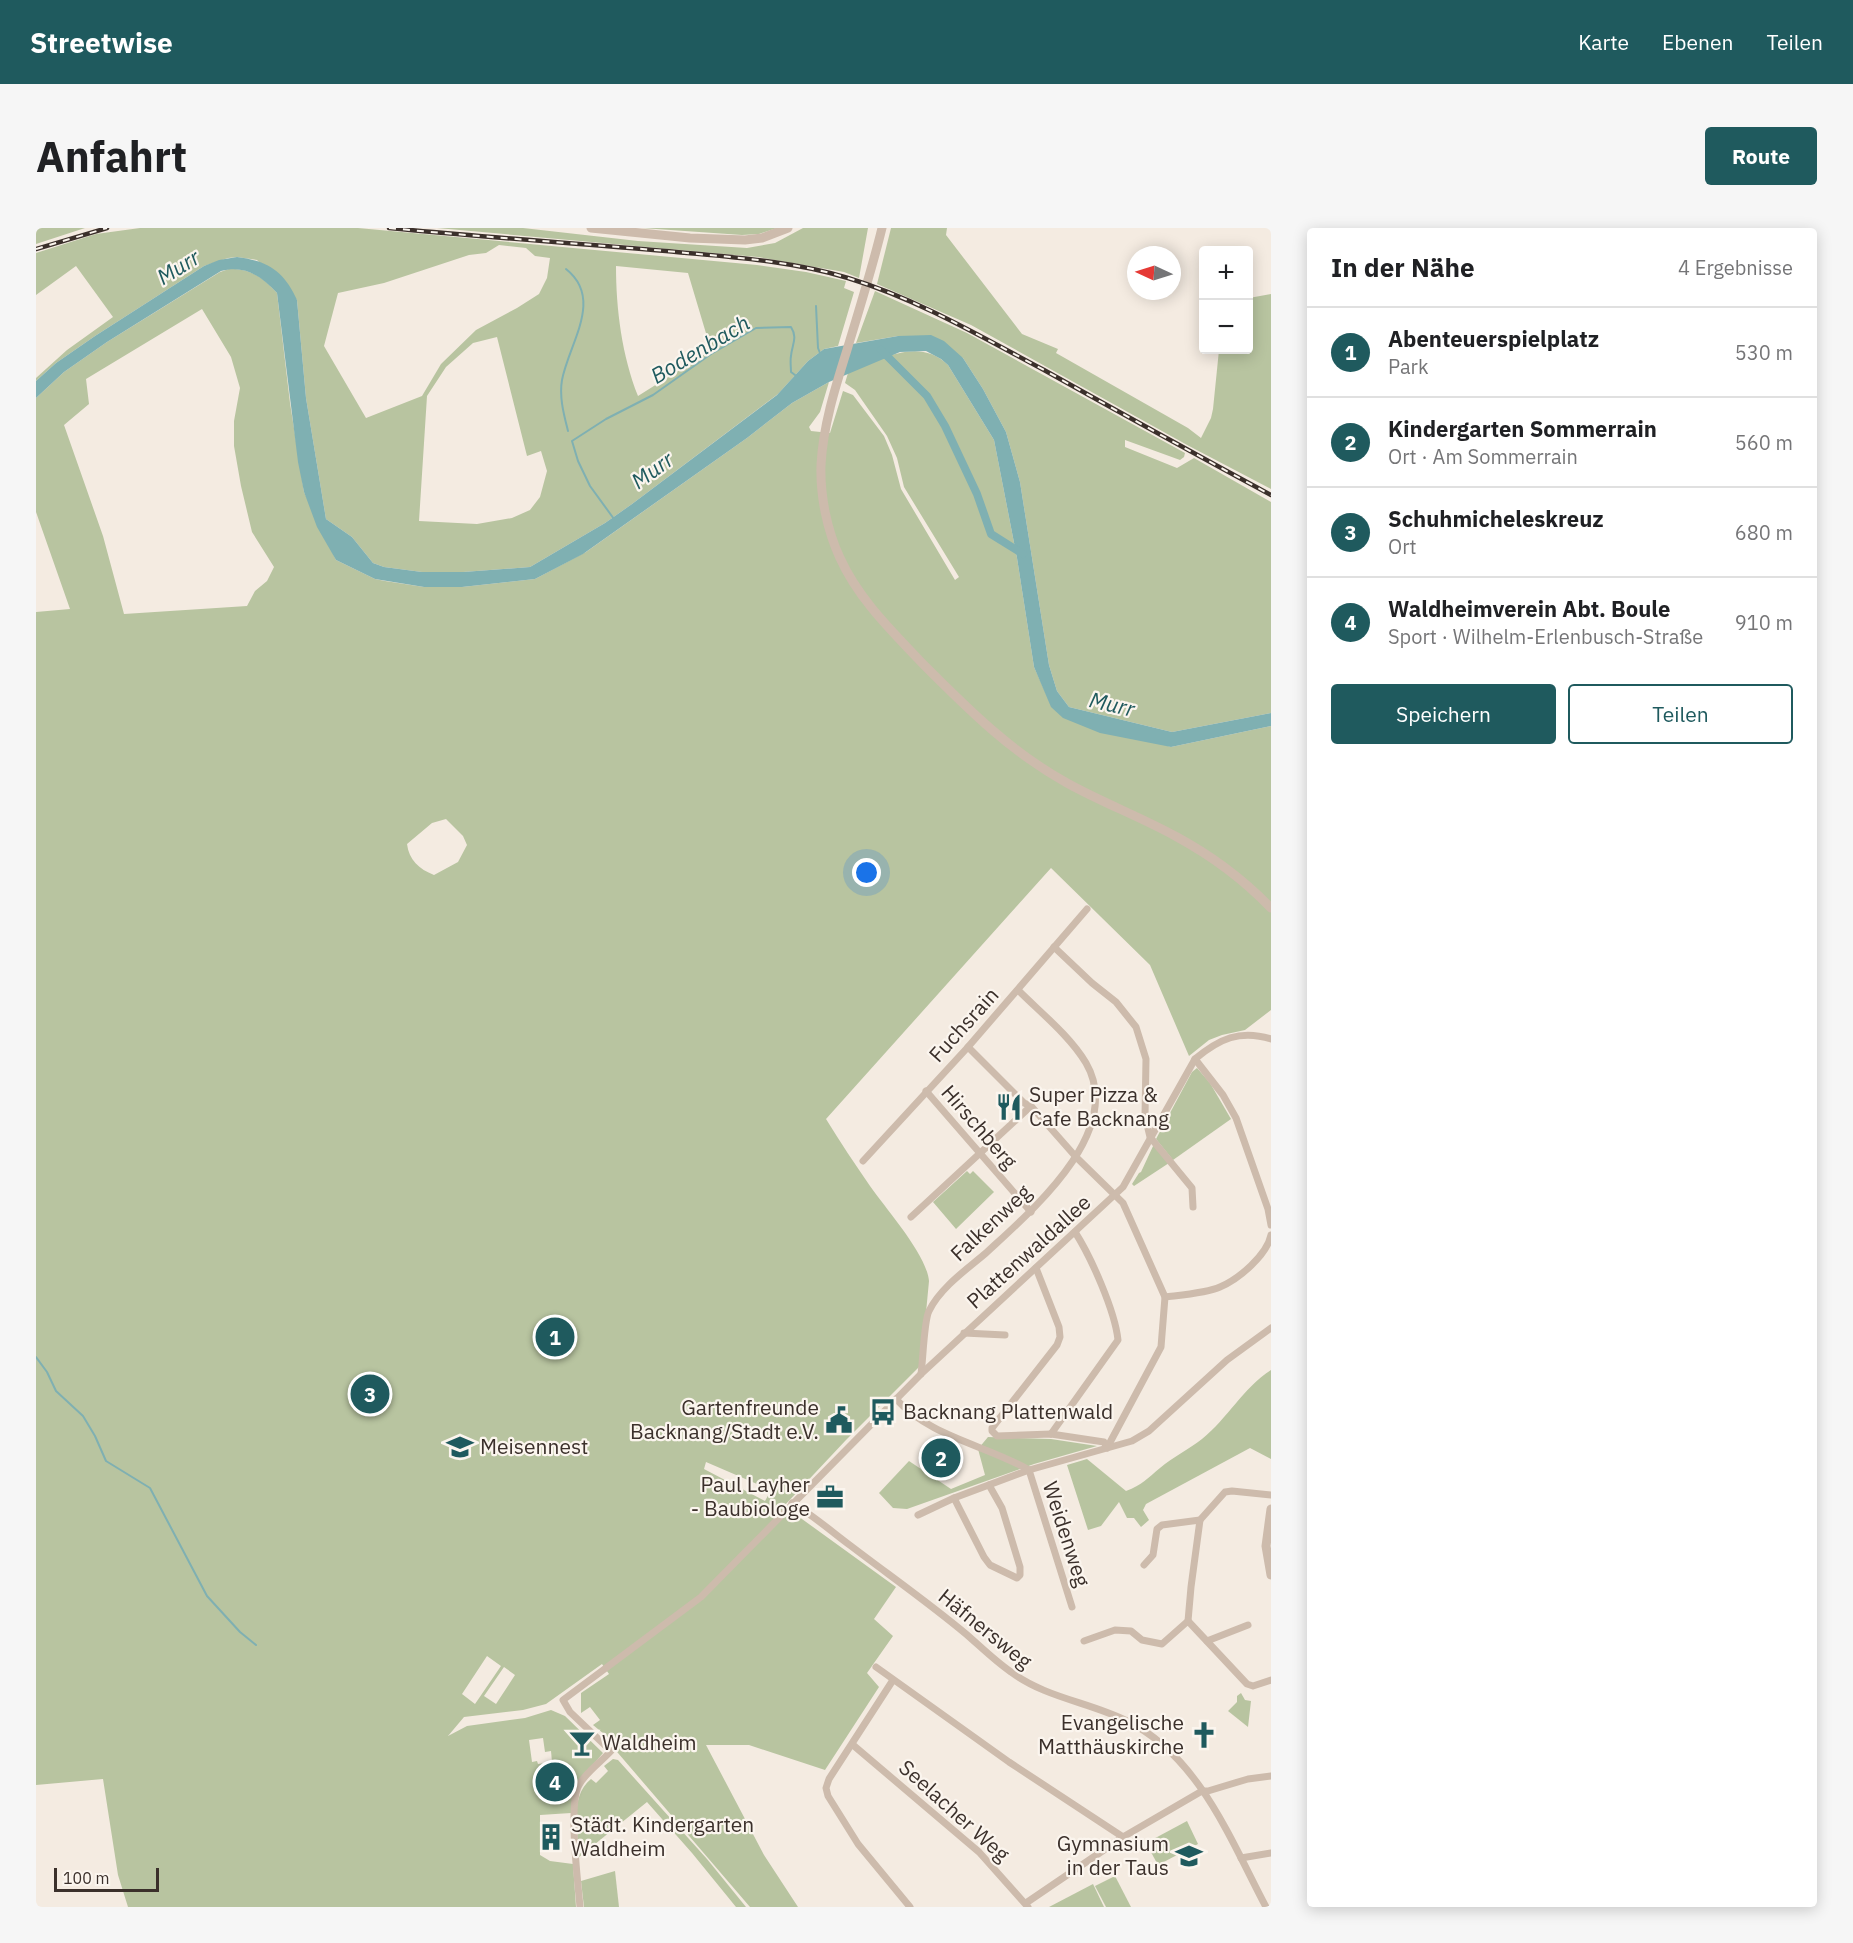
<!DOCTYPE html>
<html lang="de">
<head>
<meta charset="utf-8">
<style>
	body { margin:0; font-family:"IBM Plex Sans",sans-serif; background:#f6f6f6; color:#202124 }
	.controls { position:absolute; right:18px; top:18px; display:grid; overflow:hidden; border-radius:6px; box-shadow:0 3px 15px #0003 }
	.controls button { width:54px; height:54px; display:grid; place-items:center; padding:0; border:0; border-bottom:2px solid #e0e0e0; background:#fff; color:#202124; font:30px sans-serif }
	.compass { position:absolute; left:1091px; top:18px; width:54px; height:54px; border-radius:50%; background:#fff; box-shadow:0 3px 15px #0003; rotate:274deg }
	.scale { position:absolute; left:18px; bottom:15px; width:105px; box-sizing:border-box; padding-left:6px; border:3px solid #3b302b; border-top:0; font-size:16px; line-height:21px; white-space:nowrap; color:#3b302b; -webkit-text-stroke:4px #fbf5ee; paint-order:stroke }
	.you { position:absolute; left:831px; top:645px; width:21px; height:21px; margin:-15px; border:4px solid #fff; border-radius:50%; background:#1a73e8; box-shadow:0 0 0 9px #1a73e833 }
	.badge { display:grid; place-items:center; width:39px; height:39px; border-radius:50%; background:#1f5a5e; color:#fff; font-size:20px; font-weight:700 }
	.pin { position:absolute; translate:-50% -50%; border:3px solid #fff; box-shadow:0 2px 6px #0006 }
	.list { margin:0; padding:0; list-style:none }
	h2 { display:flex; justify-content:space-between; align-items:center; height:78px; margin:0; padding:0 24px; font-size:26px }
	h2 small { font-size:20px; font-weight:400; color:#757577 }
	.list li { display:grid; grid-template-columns:39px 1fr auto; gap:18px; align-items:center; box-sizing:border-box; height:90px; padding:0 24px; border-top:2px solid #e0e0e0 }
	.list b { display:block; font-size:22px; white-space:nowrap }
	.list p { margin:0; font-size:20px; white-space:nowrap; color:#757577 }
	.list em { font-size:20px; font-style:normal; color:#757577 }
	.actions { display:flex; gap:12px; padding:18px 24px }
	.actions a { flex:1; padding:14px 0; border:2px solid #1f5a5e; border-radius:6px; text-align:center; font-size:21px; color:#1f5a5e }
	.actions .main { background:#1f5a5e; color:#fff }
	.map { position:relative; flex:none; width:1235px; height:1679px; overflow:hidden; border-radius:6px }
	header { display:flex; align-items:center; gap:36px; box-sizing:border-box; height:84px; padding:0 30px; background:#1f5a5e; color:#fff }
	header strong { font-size:28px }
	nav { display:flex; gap:33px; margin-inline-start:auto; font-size:21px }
	.intro { display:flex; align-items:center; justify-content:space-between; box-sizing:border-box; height:144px; padding:0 36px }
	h1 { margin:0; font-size:42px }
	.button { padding:15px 27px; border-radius:6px; background:#1f5a5e; color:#fff; font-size:21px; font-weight:700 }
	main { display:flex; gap:36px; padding:0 36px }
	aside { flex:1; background:#fff; border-radius:6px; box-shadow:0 3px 15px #0003 }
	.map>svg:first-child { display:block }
</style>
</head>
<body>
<header>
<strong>Streetwise</strong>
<nav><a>Karte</a><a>Ebenen</a><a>Teilen</a></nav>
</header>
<div class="intro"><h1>Anfahrt</h1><a class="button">Route</a></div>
<main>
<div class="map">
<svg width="1235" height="1679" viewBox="0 0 1235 1679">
	<rect width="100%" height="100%" fill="#f4ebe1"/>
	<g fill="#b8c4a0" fill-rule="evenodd">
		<path d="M0,0H49L0,16Z"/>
		<path d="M104,0H322L721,37L770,44L810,53L808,60L818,64L802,118L788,121L772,133L742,166L596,276L569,295L494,339L427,344H386L348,339L337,335L316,309L290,291L270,170L261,72L221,32L201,29L192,30L168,38L59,108L20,135L0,153V150L31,122L77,89L40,38L0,67V25L60,6ZM463,17L490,20L499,28L514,30L511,50L503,66L481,80L440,102L405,136L386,168L330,190L288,118L302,65L348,55L433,27L450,25ZM580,38L652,45L675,122L602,168C586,128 580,81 580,38ZM461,109L491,228L505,223L511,243L504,269L494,282L476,290L441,296L383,293L391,168L410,139L437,115Z"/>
		<path d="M401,0H487L602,13L711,20L739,15L767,0H832L823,50L808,44L722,29Z"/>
		<path d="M606,0H741L723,6L706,7Z"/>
		<path d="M855,0H911L910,7L986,106L1022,121L1020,125L1152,200L1165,210L1175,190L1177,181L1183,122H1212L1213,70L1235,66V261L1153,218L935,97L841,56Z"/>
		<path d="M193,41C214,40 228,50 241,65L254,175L268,264L300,332L339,351L349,353L388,359H426L499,351L550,324L711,210L756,175L793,154L784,184L773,199L775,203L794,205L807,163L817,167L848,208L856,227L865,261L919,352L923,349L868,259L861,230L851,208L819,162L809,155L812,145C844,132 882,108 912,137L958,212L981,330L998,439L1016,479L1135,519L1235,498V782L1209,802L1186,807L1173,812L1153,828L1114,737L1015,640L790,891C804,914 819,936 834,958C850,981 891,1027 893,1053L885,1137L810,1212L748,1278L860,1359L838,1391L857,1408L831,1445L843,1459L789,1542L713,1517H670L728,1627L762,1679H714L576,1518L579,1515L557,1497L564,1492L554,1479L545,1485V1465L573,1446L566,1436L510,1476L487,1482L428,1489L412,1508L431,1498L489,1490L515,1482L529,1488L567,1525L537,1560L535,1585L504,1587V1627L514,1633L537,1636L540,1679H92L82,1647L67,1551L0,1557V384L34,381L0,284V170L28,144L71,114L184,44ZM166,81L195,129L204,160L198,193V218L205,258L216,304L238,339L231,353L219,363L211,378L88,386L67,308L28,197L53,176L50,151ZM410,591L427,608L431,617L422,634L398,647C383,641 373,632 371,616L396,595ZM670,1234L735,1262L729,1273L668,1241ZM451,1428L465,1438L439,1476L426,1466ZM468,1439L479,1447L460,1476L448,1468ZM507,1510L509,1524L515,1523L516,1534L502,1536L501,1533L496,1534L493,1512Z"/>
		<path d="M839,63L931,105L1149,225L1148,229L1144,232L1089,212V219L1141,240L1158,230L1235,274V485L1136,504L1033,479L1021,463L1013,437L984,254L970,204L947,161L927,130L862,108L820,115Z"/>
		<path d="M1161,840L1174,855L1195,891L1137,932L1120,911L1156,844Z"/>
		<path d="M1118,916L1133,935L1098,958L1096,956L1103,945L1105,944Z"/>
		<path d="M931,943L934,946L937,943L958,964L920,1001L897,974Z"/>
		<path d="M1235,1142V1231L1214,1220L1110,1276L1107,1282L1113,1292L1105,1299L1098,1290H1091L1083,1274L1065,1298L1052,1302L1031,1237L1051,1231L1090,1263C1106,1257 1112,1250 1124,1240C1137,1229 1153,1221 1166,1211C1192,1190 1207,1160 1235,1142Z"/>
		<path d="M952,1209L1015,1211L1061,1218L998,1236L871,1281L857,1280L843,1265L873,1233L915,1261L949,1247L942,1221Z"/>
		<path d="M1205,1465L1209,1472L1215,1473L1212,1499L1192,1483L1201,1474V1468Z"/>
		<path d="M577,1531L582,1532L671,1631L710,1679H700L656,1625L611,1574L543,1629C542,1603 533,1569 555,1551L560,1555L572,1543L568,1538Z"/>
		<path d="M1151,1593L1162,1616L1122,1637L1110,1615Z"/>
		<path d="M579,1643L583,1679H548L545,1653Z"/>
		<path d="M1079,1648L1095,1679H1070L1059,1658Z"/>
		<path d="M1057,1656L1068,1679H1013Z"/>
	</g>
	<path fill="#7fb0b2" d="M201,29C232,33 248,43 261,72L270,170L290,291L316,309L337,335L348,339L386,344H427L494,339L569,295L596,276L741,167L772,133L788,121L862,108L895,107L908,113L927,130L947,161L970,204L984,254L1013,437L1021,463L1033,479L1136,504L1235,485V498L1135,519L1064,505L1027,490L1015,479L998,439L981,330L958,212L912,137L905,131L890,123L864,124L793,154L756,175L711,210L547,326L499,351L426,359H388L339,351L300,332L281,299L268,264L262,234L241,65C225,48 209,37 185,43L71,114L28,144L0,170V153L20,135L59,108L168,38L183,32Z"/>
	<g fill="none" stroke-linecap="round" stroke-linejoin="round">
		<g stroke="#7fb0b2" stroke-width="2">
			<path d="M530,41C568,71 533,115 526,152C523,169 528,187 532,203"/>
			<path d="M780,78L782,120L784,125"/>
			<path d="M578,291L554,258L542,233L536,213L570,191L617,167L675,126L720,100L755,99C762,110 756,116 755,128C754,133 755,139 755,144L759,147"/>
			<path d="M0,1129L11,1144L20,1163L47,1188L59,1208L70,1233L114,1260L171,1368L204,1404L220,1417"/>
		</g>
		<path stroke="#7fb0b2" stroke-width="8" d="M845,122L891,168L909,198L941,266L955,306L987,326"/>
		<g stroke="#cdbbac" stroke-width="7">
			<path d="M1018,719L1056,755L1080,774L1100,799L1110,831L1109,888L1114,909L1156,960L1157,979"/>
			<path d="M932,819L988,875L995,878L1040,929L1087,975L1129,1069L1125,1119L1071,1220L1068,1214L1015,1206L961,1208L956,1203V1200L1021,1117L1024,1109L1023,1099L1000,1040"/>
			<path d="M1159,831L1187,867L1200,890L1232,981L1235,997"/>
			<path d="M890,863L995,984"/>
			<path d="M827,933L932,819L1051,681"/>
			<path d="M875,989L995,878"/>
			<path d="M1129,1069C1145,1067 1171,1065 1184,1059C1203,1051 1231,1027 1235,1007"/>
			<path d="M928,1105L969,1107"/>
			<path d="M885,1146C887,1133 888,1092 893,1083C904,1060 931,1041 950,1025C994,984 1090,904 1050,835C1034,808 1004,784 982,762"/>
			<path d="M860,1171C894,1209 950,1217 993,1242"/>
			<path d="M1015,1206L1082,1112C1079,1083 1055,1029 1039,1004"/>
			<path d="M993,1242L1036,1379"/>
			<path d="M918,1270L948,1329L954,1337L981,1350L984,1347V1339L966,1280L953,1257"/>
			<path d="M756,1275C777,1287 796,1304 815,1318C853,1347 893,1375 930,1406C945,1419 959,1433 975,1444C1010,1470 1053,1474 1091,1493C1163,1528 1195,1613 1230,1679"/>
			<path d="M882,1287L918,1270L993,1242L1096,1213L1113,1203L1191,1132L1235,1100"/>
			<path d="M1108,1337L1117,1327L1121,1301L1126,1297L1164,1292L1189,1264L1196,1263L1235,1267"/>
			<path d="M1152,1393L1155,1359L1164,1292"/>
			<path d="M1048,1413L1079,1402L1095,1403L1106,1412L1126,1416L1152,1393L1211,1456L1217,1458L1235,1452"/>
			<path d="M1171,1413L1212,1397"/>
			<path d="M840,1439L973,1534L1087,1609"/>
			<path d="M857,1452L793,1551L790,1560L792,1568L822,1616L874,1679"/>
			<path d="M817,1517L943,1624L992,1679"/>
			<path d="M1205,1630L1235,1625"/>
			<path d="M990,1675L1087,1609L1166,1563H1172L1212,1551L1235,1548"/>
			<path d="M544,1679C542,1654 532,1576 543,1557C550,1544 565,1534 575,1523L534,1484L527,1472L665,1369L885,1146L1087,959L1159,831C1183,811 1204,801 1235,811"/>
		</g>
		<g stroke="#cdbbac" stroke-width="9">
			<path d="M555,0L654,10L709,12L726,10L752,0"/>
			<path d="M846,0C836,41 823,82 811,122C799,160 787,198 785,237C784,268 791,302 804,330C823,372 857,404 888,437C933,482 975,524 1031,555C1067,575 1105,589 1141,609C1176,628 1207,651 1235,680"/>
			<path d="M1235,1281L1230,1318L1235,1347"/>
		</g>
		<defs>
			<g id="rail">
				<path d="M353,0C445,9 538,15 630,23C691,29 753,32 812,50C881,71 944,108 1008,142C1083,184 1159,226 1235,267"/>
				<path d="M0,21L71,0"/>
			</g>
		</defs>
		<use href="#rail" stroke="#3b302b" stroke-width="4.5"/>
		<use href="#rail" stroke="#fbf5ee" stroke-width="2" stroke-dasharray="7" stroke-linecap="butt"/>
	</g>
	<defs>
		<symbol id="restaurant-bare" viewBox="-9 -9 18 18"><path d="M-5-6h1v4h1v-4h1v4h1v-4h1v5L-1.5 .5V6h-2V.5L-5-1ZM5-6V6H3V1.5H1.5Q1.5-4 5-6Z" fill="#1f5a5e" stroke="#fbf5ee" stroke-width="2.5" paint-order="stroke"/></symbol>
		<symbol id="bus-bare" viewBox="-9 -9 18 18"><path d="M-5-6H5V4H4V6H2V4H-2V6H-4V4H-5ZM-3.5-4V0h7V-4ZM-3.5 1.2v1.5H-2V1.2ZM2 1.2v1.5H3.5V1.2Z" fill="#1f5a5e" stroke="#fbf5ee" stroke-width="2.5" paint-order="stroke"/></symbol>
		<symbol id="civic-bare" viewBox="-9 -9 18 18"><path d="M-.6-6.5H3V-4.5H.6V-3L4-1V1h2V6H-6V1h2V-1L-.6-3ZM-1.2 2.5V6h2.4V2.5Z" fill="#1f5a5e" stroke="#fbf5ee" stroke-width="2.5" paint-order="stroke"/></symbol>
		<symbol id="school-bare" viewBox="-9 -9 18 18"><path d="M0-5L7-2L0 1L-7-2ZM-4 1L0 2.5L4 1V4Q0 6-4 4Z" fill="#1f5a5e" stroke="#fbf5ee" stroke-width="2.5" paint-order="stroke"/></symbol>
		<symbol id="office-bare" viewBox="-9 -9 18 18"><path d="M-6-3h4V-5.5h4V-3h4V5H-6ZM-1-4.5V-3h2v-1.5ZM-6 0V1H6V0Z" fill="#1f5a5e" stroke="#fbf5ee" stroke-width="2.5" paint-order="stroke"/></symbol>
		<symbol id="church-bare" viewBox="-9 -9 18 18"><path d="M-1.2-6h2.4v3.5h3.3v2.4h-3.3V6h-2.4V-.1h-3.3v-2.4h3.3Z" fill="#1f5a5e" stroke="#fbf5ee" stroke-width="2.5" paint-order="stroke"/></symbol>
		<symbol id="bar-bare" viewBox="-9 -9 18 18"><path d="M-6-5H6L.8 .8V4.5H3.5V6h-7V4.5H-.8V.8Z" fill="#1f5a5e" stroke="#fbf5ee" stroke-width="2.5" paint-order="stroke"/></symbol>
		<symbol id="building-bare" viewBox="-9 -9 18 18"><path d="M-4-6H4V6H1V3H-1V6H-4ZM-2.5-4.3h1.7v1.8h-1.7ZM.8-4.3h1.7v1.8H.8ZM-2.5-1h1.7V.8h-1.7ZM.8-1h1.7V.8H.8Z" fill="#1f5a5e" stroke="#fbf5ee" stroke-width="2.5" paint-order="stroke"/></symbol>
	</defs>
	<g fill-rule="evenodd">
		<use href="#restaurant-bare" x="954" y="860" width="38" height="38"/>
		<use href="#bus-bare" x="828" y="1165" width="38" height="38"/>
		<use href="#civic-bare" x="784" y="1173" width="38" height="38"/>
		<use href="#school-bare" x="405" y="1200" width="38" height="38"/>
		<use href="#office-bare" x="775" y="1250" width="38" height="38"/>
		<use href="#church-bare" x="1149" y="1488" width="38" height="38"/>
		<use href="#bar-bare" x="527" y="1496" width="38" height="38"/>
		<use href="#building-bare" x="496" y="1590" width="38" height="38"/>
		<use href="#school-bare" x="1134" y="1609" width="38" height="38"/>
	</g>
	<g text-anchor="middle" stroke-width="4.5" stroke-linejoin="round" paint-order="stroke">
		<g font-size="21" fill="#3b302b" stroke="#fbf5ee">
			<text transform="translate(928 797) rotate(-48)" y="7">Fuchsrain</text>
			<text transform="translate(943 899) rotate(49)" y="7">Hirschberg</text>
			<text transform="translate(955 995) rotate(-43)" y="7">Falkenweg</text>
			<text transform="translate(993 1024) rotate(-42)" y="7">Plattenwaldallee</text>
			<text transform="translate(1030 1306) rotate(72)" y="7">Weidenweg</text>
			<text transform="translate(949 1401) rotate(39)" y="7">Häfnersweg</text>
			<text transform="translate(918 1583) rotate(42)" y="7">Seelacher Weg</text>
		</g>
		<g font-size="21" fill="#3b302b" stroke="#fbf5ee" text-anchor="start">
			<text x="993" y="874">Super Pizza &amp;<tspan x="993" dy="24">Cafe Backnang</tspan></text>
			<text x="783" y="1187" text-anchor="end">Gartenfreunde<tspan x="783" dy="24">Backnang/Stadt e.V.</tspan></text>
			<text x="867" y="1191">Backnang Plattenwald</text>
			<text x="444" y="1226">Meisennest</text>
			<text x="774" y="1264" text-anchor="end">Paul Layher<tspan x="774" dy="24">- Baubiologe</tspan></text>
			<text x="1148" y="1502" text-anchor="end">Evangelische<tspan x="1148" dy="24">Matthäuskirche</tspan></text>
			<text x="566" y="1522">Waldheim</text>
			<text x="535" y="1604">Städt. Kindergarten<tspan x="535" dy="24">Waldheim</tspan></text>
			<text x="1133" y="1623" text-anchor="end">Gymnasium<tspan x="1133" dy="24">in der Taus</tspan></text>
		</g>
		<g font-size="22" font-style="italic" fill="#1f5a5e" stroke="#fbf5ee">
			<text transform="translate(142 39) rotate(-32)" y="8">Murr</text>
			<text transform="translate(664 121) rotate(-31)" y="8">Bodenbach</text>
			<text transform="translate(616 242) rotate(-36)" y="8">Murr</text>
			<text transform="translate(1076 476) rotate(13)" y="8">Murr</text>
		</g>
	</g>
</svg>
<div class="controls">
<button>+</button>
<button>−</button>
</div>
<svg class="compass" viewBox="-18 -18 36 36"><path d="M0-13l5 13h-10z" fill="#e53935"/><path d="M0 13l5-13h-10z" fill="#757577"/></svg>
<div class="scale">100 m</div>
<div class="you"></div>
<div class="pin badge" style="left:519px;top:1109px">1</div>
<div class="pin badge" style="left:905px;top:1230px">2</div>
<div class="pin badge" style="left:334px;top:1166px">3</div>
<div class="pin badge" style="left:519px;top:1554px">4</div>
</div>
<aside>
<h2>In der Nähe<small>4 Ergebnisse</small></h2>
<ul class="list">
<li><span class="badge">1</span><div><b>Abenteuerspielplatz</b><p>Park</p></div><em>530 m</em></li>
<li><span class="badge">2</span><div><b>Kindergarten Sommerrain</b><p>Ort · Am Sommerrain</p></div><em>560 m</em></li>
<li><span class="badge">3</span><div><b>Schuhmicheleskreuz</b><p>Ort</p></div><em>680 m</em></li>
<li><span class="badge">4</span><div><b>Waldheimverein Abt. Boule</b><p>Sport · Wilhelm-Erlenbusch-Straße</p></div><em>910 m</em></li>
</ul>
<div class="actions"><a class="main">Speichern</a><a>Teilen</a></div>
</aside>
</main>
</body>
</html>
